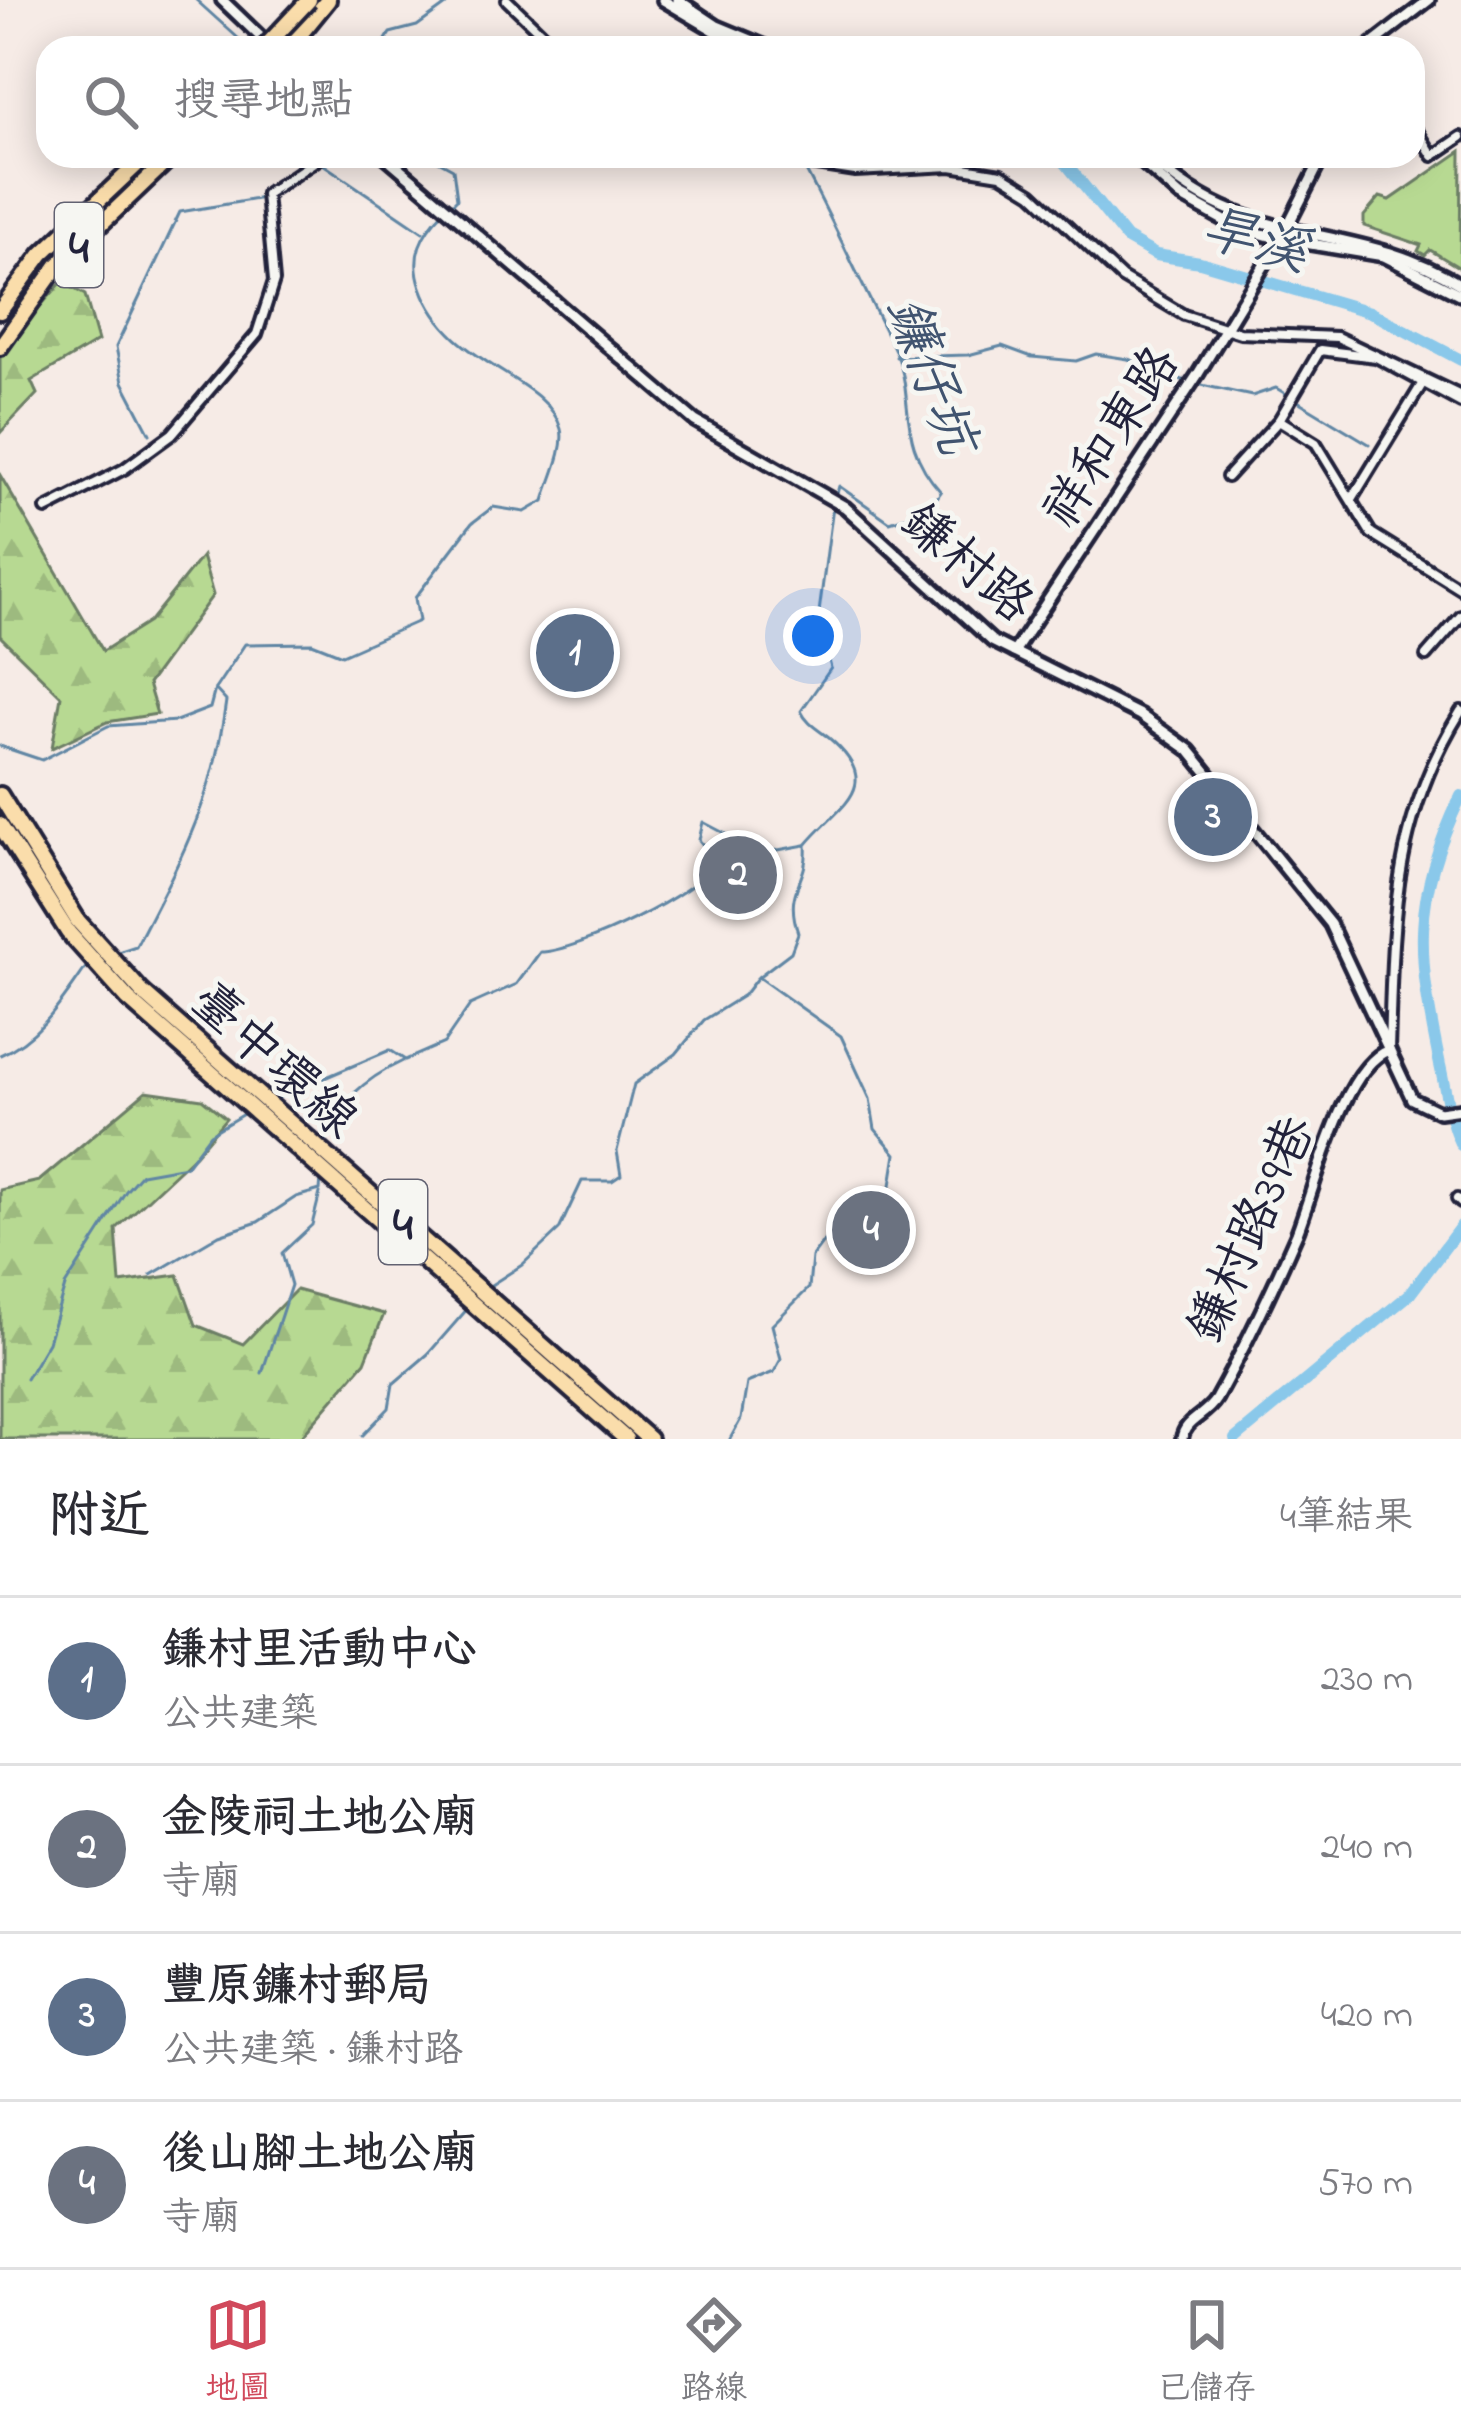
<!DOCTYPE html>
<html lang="zh-TW">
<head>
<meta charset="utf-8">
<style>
	body { margin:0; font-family:"Indie Flower","LXGW WenKai TC",sans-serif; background:#f2f2f3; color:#2b2b33 }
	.you { position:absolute; left:813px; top:636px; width:42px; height:42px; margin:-30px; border:9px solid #fff; border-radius:50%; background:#1a73e8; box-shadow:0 0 0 18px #1a73e833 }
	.badge { display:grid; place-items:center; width:78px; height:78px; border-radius:50%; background:#d1495b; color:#fff; font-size:39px; font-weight:700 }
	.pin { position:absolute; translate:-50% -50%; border:6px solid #fff; box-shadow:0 3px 12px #0006 }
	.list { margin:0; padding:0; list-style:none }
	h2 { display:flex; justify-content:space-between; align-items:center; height:156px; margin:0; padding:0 48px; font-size:51px }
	h2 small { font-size:39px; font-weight:400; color:#7c7c81 }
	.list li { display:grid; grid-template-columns:78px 1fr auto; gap:36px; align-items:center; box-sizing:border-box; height:168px; padding:0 48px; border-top:3px solid #e1e1e2 }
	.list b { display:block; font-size:45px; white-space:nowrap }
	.list p { margin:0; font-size:39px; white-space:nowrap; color:#7c7c81 }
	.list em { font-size:39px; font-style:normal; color:#7c7c81 }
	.icon { flex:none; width:66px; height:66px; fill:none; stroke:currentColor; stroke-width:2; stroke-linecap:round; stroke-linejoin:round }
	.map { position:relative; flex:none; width:1461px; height:1439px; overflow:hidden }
	.search { position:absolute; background:#fff; box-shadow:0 6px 30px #0003; left:36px; right:36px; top:36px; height:132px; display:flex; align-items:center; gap:30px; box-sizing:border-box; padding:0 42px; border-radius:36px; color:#7c7c81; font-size:45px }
	.sheet { height:828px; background:#fff }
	nav { display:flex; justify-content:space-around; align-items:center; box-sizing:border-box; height:168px; border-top:3px solid #e1e1e2; background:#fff; font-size:33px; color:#7c7c81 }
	nav a { display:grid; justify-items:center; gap:6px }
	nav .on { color:#d1495b }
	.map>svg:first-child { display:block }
</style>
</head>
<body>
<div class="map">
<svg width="1461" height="1439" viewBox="0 0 1461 1439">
	<defs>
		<pattern id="forest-firs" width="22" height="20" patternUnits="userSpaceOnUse" patternTransform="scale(3)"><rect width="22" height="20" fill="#b7d992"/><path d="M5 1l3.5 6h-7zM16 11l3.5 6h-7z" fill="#9dba7f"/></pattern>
	</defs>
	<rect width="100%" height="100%" fill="#f6ebe6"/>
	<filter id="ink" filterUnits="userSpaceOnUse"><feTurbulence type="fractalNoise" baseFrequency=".00833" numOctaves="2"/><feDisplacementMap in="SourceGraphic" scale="24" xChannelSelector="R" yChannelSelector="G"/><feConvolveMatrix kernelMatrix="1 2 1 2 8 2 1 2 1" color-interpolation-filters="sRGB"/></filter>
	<g filter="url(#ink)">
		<path fill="#b7d992" stroke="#6c7e66" stroke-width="3" d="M1461,151L1460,268L1430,250L1425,255L1418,251L1421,245L1364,226V216L1380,197L1390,200Z"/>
		<g fill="url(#forest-firs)" stroke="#6c7e66" stroke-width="3">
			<path d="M62,282L85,295L98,341L31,381L37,394L0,433V351Z"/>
			<path d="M0,475L103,651L149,622L202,556L213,595L148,684L157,714L107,722L52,748L61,696L0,636Z"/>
			<path d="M146,1091L202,1099L226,1118L195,1155L116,1229L120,1283L178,1275L196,1325L243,1344L296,1290L384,1314L365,1362L299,1439H0V1190L39,1181Z"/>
		</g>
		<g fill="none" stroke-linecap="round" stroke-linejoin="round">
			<g stroke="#6086a4" stroke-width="3">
				<path d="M196,0L249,48"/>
				<path d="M381,48L390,33L417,26L453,0"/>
				<path d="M311,156L423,232"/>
				<path d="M429,156L453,169L457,199L450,206"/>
				<path d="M804,167C835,225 862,286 892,344C919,396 892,438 941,492L929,509L890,522L839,486L836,497"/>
				<path d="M896,357L968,355L1002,346L1032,357L1076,361L1096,354L1128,359L1188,382"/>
				<path d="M1197,384L1252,396L1276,388L1369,444"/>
				<path d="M150,434L123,382L116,347L180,212L263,198"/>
				<path d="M0,746L42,760L108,726L176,721L210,708L215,689L245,644L312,643L342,655L419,621L415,598L472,523L493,507L525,512L544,501C549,482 566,449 561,429C547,376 448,366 421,287C410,256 421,234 443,212"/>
				<path d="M115,953L136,946C182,857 213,802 226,701L215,689"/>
				<path d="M0,1055C41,1038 64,998 89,963"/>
				<path d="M275,1099L390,1050L405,1060L444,1043L470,1005L517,984L540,952C577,952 698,893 717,862L699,840L703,822L762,853L805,845"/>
				<path d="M325,1146C330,1105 369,1077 403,1061"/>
				<path d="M151,1275L219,1235L258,1222L296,1197L320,1190L321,1179"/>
				<path d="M488,1287L522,1265L559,1230L582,1181H612L621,1175L617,1151L634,1084L676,1054L704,1020L744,995L757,978"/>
				<path d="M262,1373L291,1285L282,1253L312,1225L320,1193"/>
				<path d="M26,1379L48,1342L65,1286L126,1191L141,1174L186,1166L210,1134L245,1113"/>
				<path d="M362,1436L389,1408L393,1384L428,1354L469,1307"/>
				<path d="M730,1439L741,1419L747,1383L774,1372L781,1359L772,1325L809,1288L812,1257L837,1223L888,1204L896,1154L875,1129L870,1099L841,1036L758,977L791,952L798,933C783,886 809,885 806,845C839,805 887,787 829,738C818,729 807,724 801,711L831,668L818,620L833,506"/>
			</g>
			<g stroke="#8ac8ea" stroke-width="12">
				<path d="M1060,156L1126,238L1156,255L1200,262L1370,312L1461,360"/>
				<path d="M1461,796C1411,901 1417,954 1440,1065C1446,1091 1449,1121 1461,1145"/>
				<path d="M1235,1439L1410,1294L1461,1226"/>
			</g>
			<defs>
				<g id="minor">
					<path d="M507,0L557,48"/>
					<path d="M1418,132L1433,156L1461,137"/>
					<path d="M758,156L855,171L951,166L1001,174L1032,193L1122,278L1184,315L1240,333L1337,337L1461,396"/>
					<path d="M1279,420L1316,443L1371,533L1461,589"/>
					<path d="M1227,477L1279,420L1320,350L1376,357L1461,403"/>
					<path d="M1352,499L1424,381"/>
					<path d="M46,509L124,469L172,434L257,334L274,281L266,194L323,156"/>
					<path d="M1426,656L1461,616"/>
					<path d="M1389,1050C1393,923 1391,824 1461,711"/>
					<path d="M1457,1199L1461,1203"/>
				</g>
				<g id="tertiary">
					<path d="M222,0L270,46"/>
					<path d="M663,0L744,48"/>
					<path d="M678,0L717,26L770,48"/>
					<path d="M1367,48L1429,0"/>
					<path d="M385,156L695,421L845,507L992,641L1140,715L1189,750L1330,924L1412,1099L1439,1112L1461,1109"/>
					<path d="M1135,156L1180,196L1234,226L1280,239L1384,256L1461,295"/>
					<path d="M1148,156C1254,255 1348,216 1461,285"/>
					<path d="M1014,652L1198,374L1285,231L1323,156"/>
					<path d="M1182,1439C1184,1420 1206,1416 1216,1399C1245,1347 1273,1288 1297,1233C1315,1188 1343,1066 1389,1050"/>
				</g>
				<g id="motorway">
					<path d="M289,48L328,0"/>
					<path d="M0,311L42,254L146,156"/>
					<path d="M0,347L58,265L172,156"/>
					<path d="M0,795L78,921L142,992L649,1439"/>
					<path d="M0,825L68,932L128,999L626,1439"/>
				</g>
			</defs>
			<use href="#minor" stroke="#22223b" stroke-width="16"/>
			<use href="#tertiary" stroke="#22223b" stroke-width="18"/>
			<use href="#motorway" stroke="#22223b" stroke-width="22"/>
			<use href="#minor" stroke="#f6f6f2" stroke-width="8"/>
			<use href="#tertiary" stroke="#f6f6f2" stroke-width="9"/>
			<use href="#motorway" stroke="#faddab" stroke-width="14"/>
			<defs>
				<path id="motorway-bridge" d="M264,48L309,0"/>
			</defs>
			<use href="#motorway-bridge" stroke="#22223b" stroke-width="22" stroke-linecap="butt"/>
			<use href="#motorway-bridge" stroke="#faddab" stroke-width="14"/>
		</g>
	</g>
	<g text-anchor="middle" stroke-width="10" stroke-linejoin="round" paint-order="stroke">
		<g fill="#f6f6f2" stroke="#626272" stroke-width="3">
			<rect x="55" y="203" width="48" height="84" rx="9"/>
			<rect x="379" y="1180" width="48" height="84" rx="9"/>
		</g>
		<g font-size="48" font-weight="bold" fill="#22223b">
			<text x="79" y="262">4</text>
			<text x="403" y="1239">4</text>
		</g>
		<g font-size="51" fill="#22223b" stroke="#f6f6f2">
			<text transform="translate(1109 436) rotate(-57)" y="18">祥和東路</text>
			<text transform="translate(969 561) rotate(40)" y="18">鎌村路</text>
			<text transform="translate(276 1058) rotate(42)" y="18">臺中環線</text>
			<text transform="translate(1249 1228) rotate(-66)" y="18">鎌村路39巷</text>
		</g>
		<g font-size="54" font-style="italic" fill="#415470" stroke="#f6f6f2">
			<text transform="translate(1256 238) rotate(15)" y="19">旱溪</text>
			<text transform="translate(934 374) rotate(70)" y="19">鐮仔坑</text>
		</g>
	</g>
</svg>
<div class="you"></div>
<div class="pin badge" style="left:575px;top:653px;background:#5c6f8a">1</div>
<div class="pin badge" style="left:738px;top:875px;background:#6b7280">2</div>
<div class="pin badge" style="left:1213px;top:817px;background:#5c6f8a">3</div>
<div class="pin badge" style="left:871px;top:1230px;background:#6b7280">4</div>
<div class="search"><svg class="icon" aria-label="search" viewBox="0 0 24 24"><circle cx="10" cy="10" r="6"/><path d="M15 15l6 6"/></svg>搜尋地點</div>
</div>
<section class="sheet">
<h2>附近<small>4筆結果</small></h2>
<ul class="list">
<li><span class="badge" style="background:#5c6f8a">1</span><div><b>鎌村里活動中心</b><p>公共建築</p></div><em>230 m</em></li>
<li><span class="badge" style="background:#6b7280">2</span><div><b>金陵祠土地公廟</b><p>寺廟</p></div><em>240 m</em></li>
<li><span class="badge" style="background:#5c6f8a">3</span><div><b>豐原鐮村郵局</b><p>公共建築 · 鎌村路</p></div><em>420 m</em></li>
<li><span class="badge" style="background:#6b7280">4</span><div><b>後山腳土地公廟</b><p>寺廟</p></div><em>570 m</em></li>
</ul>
</section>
<nav>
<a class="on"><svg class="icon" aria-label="map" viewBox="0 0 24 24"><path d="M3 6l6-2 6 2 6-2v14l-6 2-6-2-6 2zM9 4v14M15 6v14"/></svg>地圖</a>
<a><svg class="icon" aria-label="directions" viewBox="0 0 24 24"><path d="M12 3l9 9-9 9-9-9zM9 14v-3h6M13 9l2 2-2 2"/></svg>路線</a>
<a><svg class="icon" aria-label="saved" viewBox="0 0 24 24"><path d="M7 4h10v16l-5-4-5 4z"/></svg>已儲存</a>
</nav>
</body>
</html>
